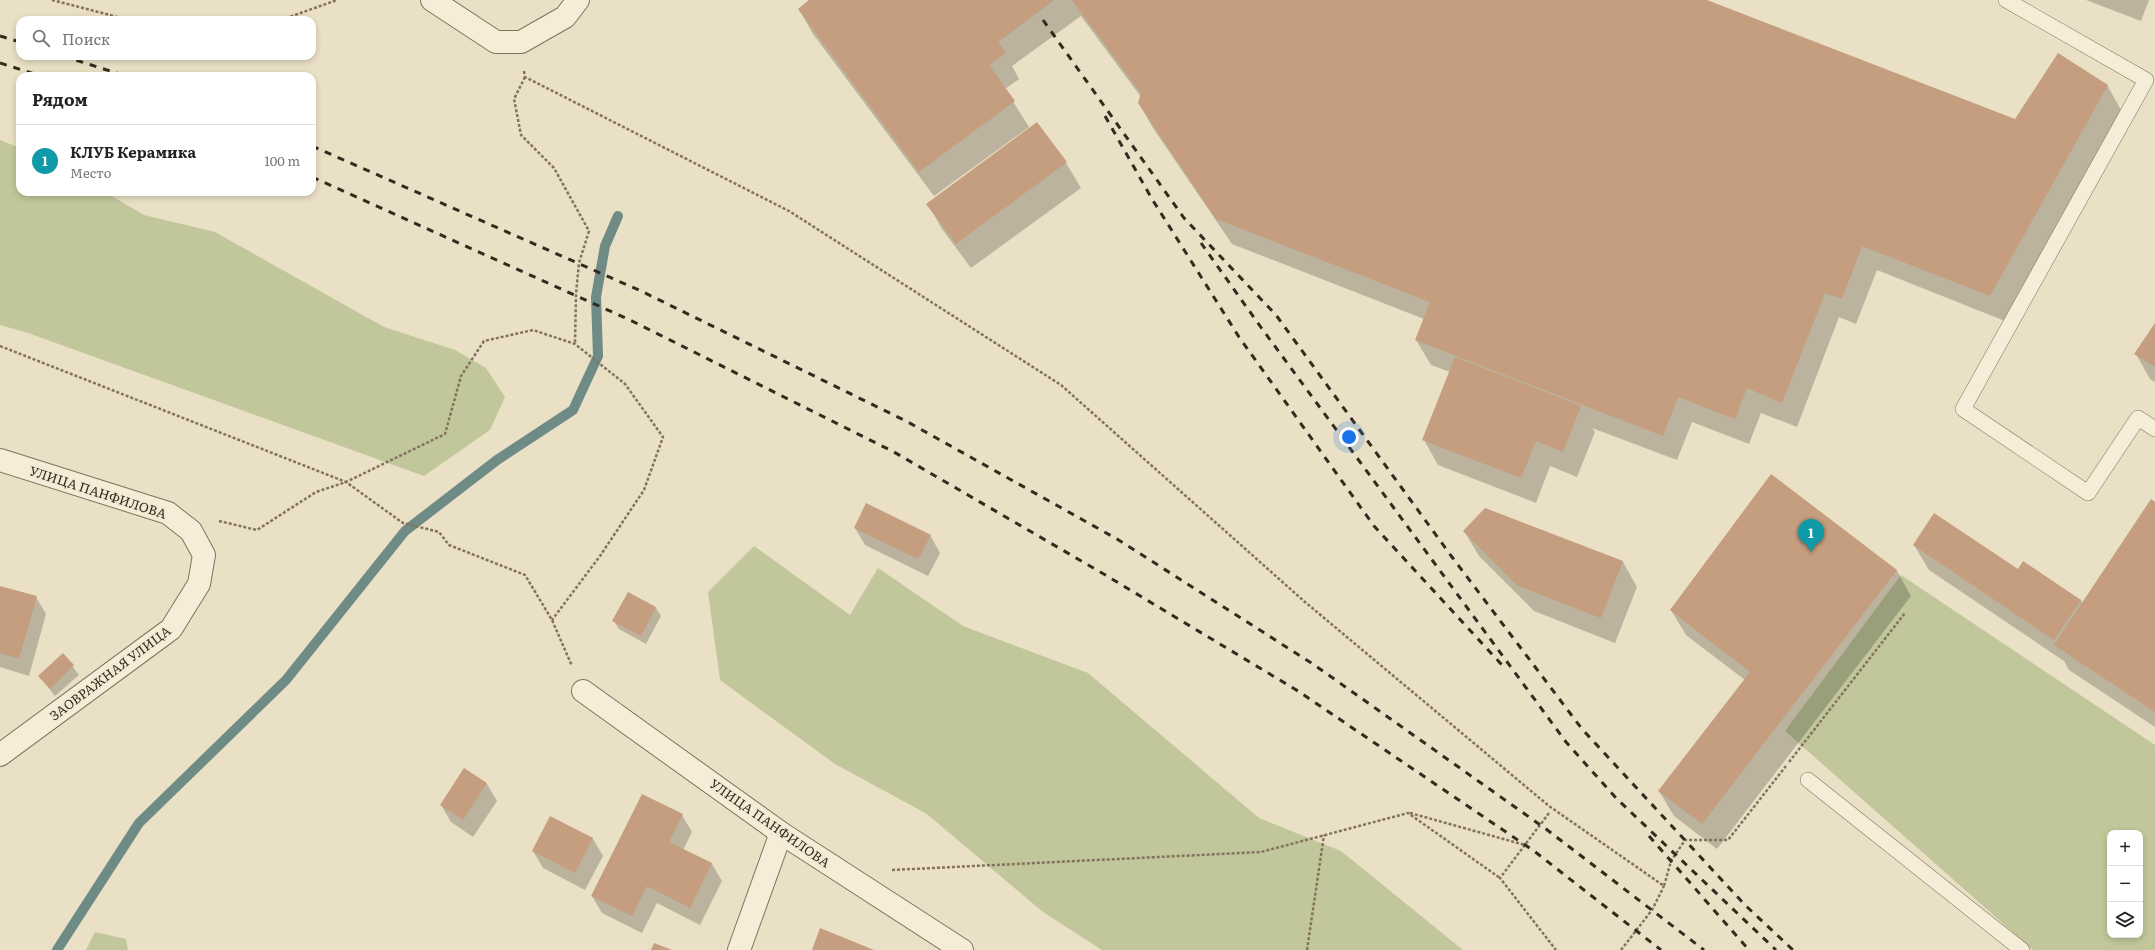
<!DOCTYPE html>
<html lang="ru">
<head>
<meta charset="utf-8">
<style>
	body { margin:0; font-family:Literata,serif; background:#f2f2f2; color:#222 }
	.controls { position:absolute; right:12px; bottom:12px; display:grid; overflow:hidden; border-radius:8px; box-shadow:0 2px 6px #0003 }
	.controls button { width:36px; height:36px; display:grid; place-items:center; padding:0; border:0; border-bottom:1px solid #e0e0e0; background:#fff; color:#222; font:20px sans-serif }
	.you { position:absolute; left:1349px; top:437px; width:14px; height:14px; margin:-10px; border:3px solid #fff; border-radius:50%; background:#1a73e8; box-shadow:0 0 0 6px #1a73e833 }
	.badge { display:grid; place-items:center; width:26px; height:26px; border-radius:50%; background:#db2777; color:#fff; font-size:13px; font-weight:700 }
	.pin { position:absolute; translate:-50% -33px; filter:drop-shadow(0 1px 2px #0008) }
	.pin::after { content:''; position:absolute; top:21px; width:14px; height:12px; background:inherit; clip-path:polygon(0 0,100% 0,50% 100%) }
	.list { margin:0; padding:0; list-style:none }
	h2 { display:flex; justify-content:space-between; align-items:center; height:52px; margin:0; padding:0 16px; font-size:17px }
	h2 small { font-size:13px; font-weight:400; color:#767676 }
	.list li { display:grid; grid-template-columns:26px 1fr auto; gap:12px; align-items:center; box-sizing:border-box; height:72px; padding:0 16px; border-top:1px solid #e0e0e0 }
	.list b { display:block; font-size:15px; white-space:nowrap }
	.list p { margin:0; font-size:13px; white-space:nowrap; color:#767676 }
	.list em { font-size:13px; font-style:normal; color:#767676 }
	.icon { flex:none; width:22px; height:22px; fill:none; stroke:currentColor; stroke-width:2; stroke-linecap:round; stroke-linejoin:round }
	.map { position:relative; flex:none; width:2155px; height:950px; overflow:hidden }
	.search { position:absolute; background:#fff; box-shadow:0 2px 6px #0003; left:16px; top:16px; width:300px; height:44px; display:flex; align-items:center; gap:10px; box-sizing:border-box; padding:0 14px; border-radius:12px; color:#767676; font-size:15px }
	.panel { position:absolute; background:#fff; box-shadow:0 2px 6px #0003; left:16px; top:72px; width:300px; height:124px; border-radius:12px }
	.map>svg:first-child { display:block }
</style>
</head>
<body>
<div class="map">
<svg width="2155" height="950" viewBox="0 0 2155 950">
	<rect width="100%" height="100%" fill="#eae0c5"/>
	<g fill="#c1c79a" fill-rule="evenodd">
		<path d="M0,140L20,148V192H105L144,215L215,232L384,327L455,350L486,368L505,397L490,430L424,476L28,333L0,325Z"/>
		<path d="M754,546L850,615L878,568L963,626L1088,673L1259,818L1341,851L1463,950H1102L1043,912L927,814L835,764L720,680L708,592Z"/>
		<path d="M1901,575L2155,745V950H2033L1785,731ZM2110,833H2140V935H2110Z"/>
		<path d="M95,932L126,939L128,950H86Z"/>
	</g>
	<g fill="#0003">
		<path d="M811,0H1704L2016,120L2107,85L2121,110L2005,321L1877,270L1856,324L1839,317L1797,427L1761,413L1749,444L1692,422L1677,460L1592,428L1595,432L1577,477L1550,466L1536,503L1438,465L1424,440L1450,372L1431,365L1416,340L1424,319L1232,244L1153,128L1139,103L1141,97L1081,16L1012,66L1019,79L1005,89L1029,127L934,196L813,34L799,9Z"/>
		<path d="M2086,0H2149L2141,21Z"/>
		<path d="M1066,163L1081,188L971,268L942,229L928,204Z"/>
		<path d="M2155,325V382L2150,379L2136,354Z"/>
		<path d="M1772,476L1897,571L1911,596L1717,849L1674,816L1659,791L1745,680L1686,635L1671,610Z"/>
		<path d="M2155,503V727L2069,670L2064,661L1929,570L1914,545L2019,571L2081,600L2083,604Z"/>
		<path d="M855,528L930,535L940,553L928,576L865,545Z"/>
		<path d="M1464,531L1623,562L1637,587L1615,643L1534,611L1479,556Z"/>
		<path d="M0,587L36,597L46,614L29,676L0,667Z"/>
		<path d="M628,593L656,608L661,616L646,644L619,629L614,621Z"/>
		<path d="M63,654L79,675L55,696L39,676Z"/>
		<path d="M464,769L487,784L497,801L473,837L451,822L441,805Z"/>
		<path d="M682,815L692,832L683,850L712,864L722,881L700,925L657,903L642,933L602,913L592,896Z"/>
		<path d="M551,817L593,839L603,856L585,890L543,868L533,851Z"/>
	</g>
	<g fill="none" stroke-linecap="round" stroke-linejoin="round">
		<path stroke="#6e8b85" stroke-width="10" d="M57,950L139,823L286,680L405,531L497,460L573,410L598,356L596,297L605,246L618,216"/>
	</g>
	<g fill="#c59d7f">
		<path d="M809,0H1054L998,42L1006,53L989,65L1015,101L919,172L798,9Z"/>
		<path d="M1072,0H1707L2015,119L2058,53L2108,85L1990,296L1862,246L1842,299L1825,293L1782,403L1747,388L1735,419L1678,397L1663,436L1415,340L1430,302L1216,219L1138,103L1141,93Z"/>
		<path d="M1037,122L1067,162L956,244L926,204Z"/>
		<path d="M2155,323V367L2134,354Z"/>
		<path d="M1455,357L1581,406L1563,452L1536,441L1521,478L1422,440Z"/>
		<path d="M1771,474L1897,570L1702,824L1658,791L1750,672L1670,610Z"/>
		<path d="M2151,499L2155,502V712L2054,645Z"/>
		<path d="M866,503L931,535L918,559L854,528Z"/>
		<path d="M1485,508L1623,561L1601,618L1518,586L1463,531Z"/>
		<path d="M1934,513L2018,569L2023,561L2081,600L2054,640L1913,545Z"/>
		<path d="M0,586L37,596L19,659L0,653Z"/>
		<path d="M628,592L656,607L641,636L612,621Z"/>
		<path d="M63,653L74,665L50,689L38,676Z"/>
		<path d="M464,768L487,783L463,820L440,805Z"/>
		<path d="M642,794L683,814L669,842L712,863L690,908L647,886L632,916L591,896Z"/>
		<path d="M550,816L593,838L575,873L532,851Z"/>
		<path d="M820,928L874,950H812Z"/>
		<path d="M654,943L672,950H651Z"/>
	</g>
	<g fill="none" stroke-linecap="round" stroke-linejoin="round">
		<defs>
			<g id="lane">
				<path d="M2006,0L2146,80L1963,409L2088,493L2138,418L2155,429"/>
				<path d="M1808,780L2022,950"/>
			</g>
			<g id="street">
				<path d="M432,0L496,42H521L565,17L578,0"/>
				<path d="M0,460L168,513L191,531L204,555L199,584L171,629L0,755"/>
				<path d="M583,691L781,833L962,950"/>
				<path d="M739,950L781,833"/>
			</g>
		</defs>
		<use href="#lane" stroke="#83725d" stroke-width="16"/>
		<use href="#street" stroke="#83725d" stroke-width="24"/>
		<g stroke="#83725d" stroke-width="2.5" stroke-dasharray="3 2" stroke-linecap="butt">
			<path d="M52,0L129,20"/>
			<path d="M281,20L337,0"/>
			<path d="M524,71L525,77L789,211L1061,385L1305,602L1549,806L1664,886L1671,861L1685,840H1728L1786,766"/>
			<path d="M525,77L514,99L521,135L554,168L589,231L579,263L576,294L575,344"/>
			<path d="M0,346L346,482L403,523L439,532L449,545L525,575L552,620L572,666"/>
			<path d="M219,521L257,530L316,492L346,482L445,434L461,376L484,341L533,330L575,344L625,384L663,437L644,490L600,556L552,620"/>
			<path d="M1789,762L1905,613"/>
			<path d="M1410,813L1525,845"/>
			<path d="M1549,813L1500,878L1556,950"/>
			<path d="M892,870L1261,852L1408,813L1500,878"/>
			<path d="M1307,950L1324,835"/>
			<path d="M1621,950L1652,910L1664,886"/>
		</g>
		<use href="#lane" stroke="#f6edd8" stroke-width="15"/>
		<use href="#street" stroke="#f6edd8" stroke-width="22"/>
		<g stroke="#352a1f" stroke-width="3" stroke-dasharray="7 7" stroke-linecap="butt">
			<path d="M1043,20L1184,218L1276,315L1452,557L1582,729L1745,905L1793,950"/>
			<path d="M0,36L20,42"/>
			<path d="M63,56L126,76"/>
			<path d="M0,63L41,76"/>
			<path d="M1105,116L1152,199L1239,337L1374,526L1502,665"/>
			<path d="M312,146L641,291L906,421L1117,539L1313,664L1546,829L1704,950"/>
			<path d="M312,177L630,320L894,452L1102,573L1298,691L1534,851L1661,950"/>
			<path d="M1201,243L1260,326L1566,742L1616,798L1776,950"/>
			<path d="M1649,836L1749,950"/>
		</g>
	</g>
	<g text-anchor="middle" stroke-width="4" stroke-linejoin="round" paint-order="stroke">
		<g font-size="13" fill="#352a1f" stroke="#f2ead4">
			<text transform="translate(98 492) rotate(18)" y="5">УЛИЦА ПАНФИЛОВА</text>
			<text transform="translate(110 673) rotate(-37)" y="5">ЗАОВРАЖНАЯ УЛИЦА</text>
			<text transform="translate(770 823) rotate(35)" y="5">УЛИЦА ПАНФИЛОВА</text>
		</g>
	</g>
</svg>
<div class="controls">
<button>+</button>
<button>−</button>
<button><svg class="icon" aria-label="layers" viewBox="0 0 24 24"><path d="M12 4l9 5-9 5-9-5zM3 14l9 5 9-5"/></svg></button>
</div>
<div class="you"></div>
<div class="pin badge" style="left:1811px;top:552px;background:#0f9aa8">1</div>
<div class="search"><svg class="icon" aria-label="search" viewBox="0 0 24 24"><circle cx="10" cy="10" r="6"/><path d="M15 15l6 6"/></svg>Поиск</div>
<section class="panel">
<h2>Рядом<small></small></h2>
<ul class="list">
<li><span class="badge" style="background:#0f9aa8">1</span><div><b>КЛУБ Керамика</b><p>Место</p></div><em>100 m</em></li>
</ul>
</section>
</div>
</body>
</html>
